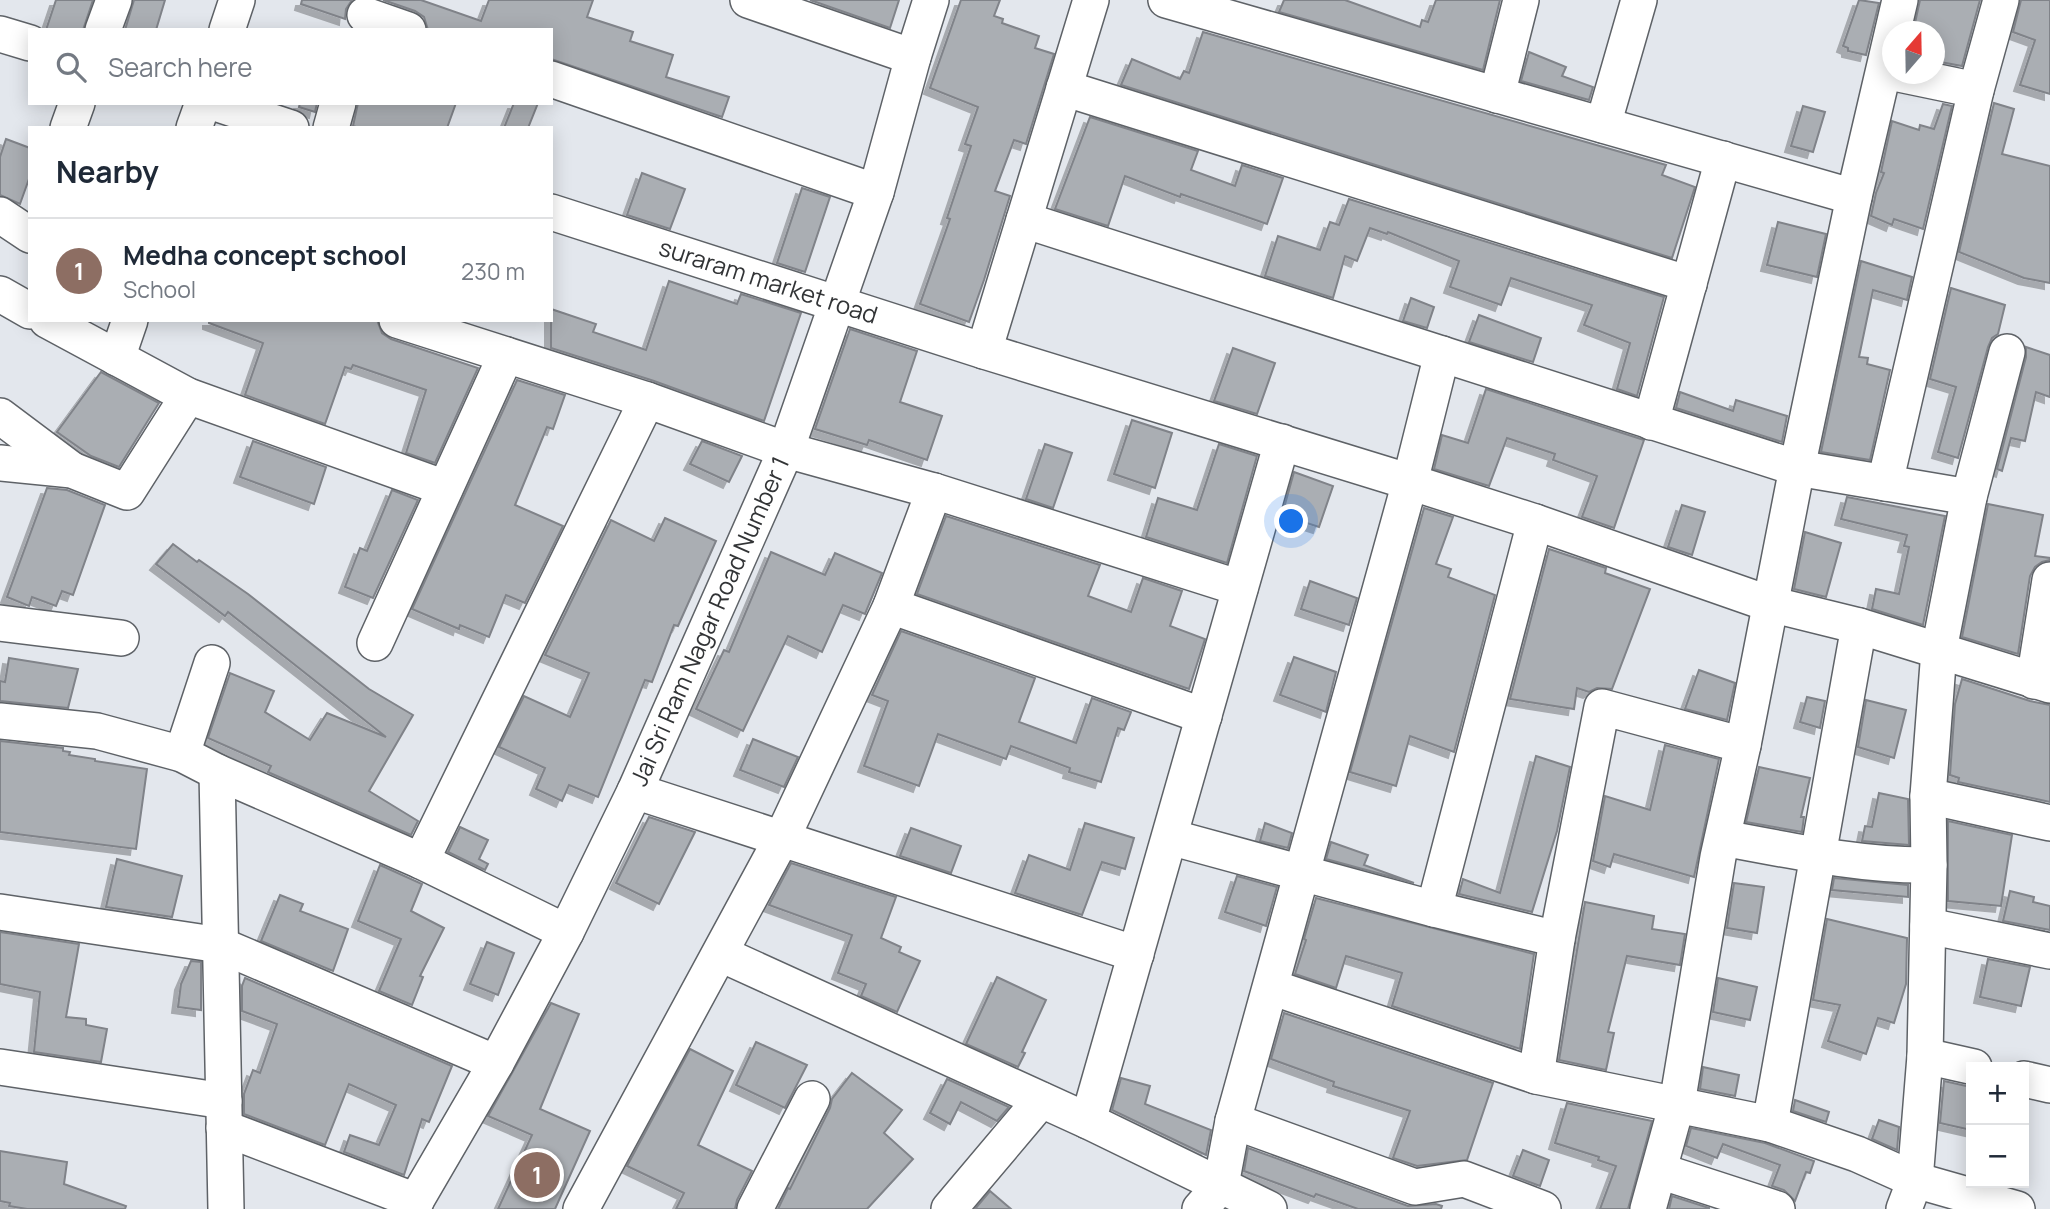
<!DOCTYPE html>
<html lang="en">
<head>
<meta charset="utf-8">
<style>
	body { margin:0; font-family:Manrope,sans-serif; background:#f6f6f7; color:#1f2937 }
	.controls { position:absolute; right:21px; bottom:21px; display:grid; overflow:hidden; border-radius:0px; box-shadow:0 4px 18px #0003 }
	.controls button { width:63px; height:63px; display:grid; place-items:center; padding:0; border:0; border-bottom:2px solid #e0e1e3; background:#fff; color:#1f2937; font:35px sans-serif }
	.compass { position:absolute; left:1882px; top:21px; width:63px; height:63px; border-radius:50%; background:#fff; box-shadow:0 4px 18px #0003; rotate:20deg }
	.you { position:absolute; left:1292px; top:522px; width:24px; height:24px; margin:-18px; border:5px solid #fff; border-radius:50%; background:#1a73e8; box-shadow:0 0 0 10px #1a73e833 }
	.badge { display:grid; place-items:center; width:46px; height:46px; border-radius:50%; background:#111827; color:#fff; font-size:23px; font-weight:700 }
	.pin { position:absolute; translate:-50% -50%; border:4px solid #fff; box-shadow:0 2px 7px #0006 }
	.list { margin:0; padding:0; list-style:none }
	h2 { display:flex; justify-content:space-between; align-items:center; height:91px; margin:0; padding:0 28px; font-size:30px }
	h2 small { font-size:23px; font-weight:400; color:#747a83 }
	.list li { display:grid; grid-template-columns:46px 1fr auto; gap:21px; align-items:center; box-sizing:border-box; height:105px; padding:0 28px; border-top:2px solid #e0e1e3 }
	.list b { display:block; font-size:26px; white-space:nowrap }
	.list p { margin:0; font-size:23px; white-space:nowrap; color:#747a83 }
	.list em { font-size:23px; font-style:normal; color:#747a83 }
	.icon { flex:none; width:38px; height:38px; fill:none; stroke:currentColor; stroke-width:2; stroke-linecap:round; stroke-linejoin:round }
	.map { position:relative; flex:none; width:2050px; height:1209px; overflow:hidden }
	.search { position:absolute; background:#fff; box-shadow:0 4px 18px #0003; left:28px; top:28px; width:525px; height:77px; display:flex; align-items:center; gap:18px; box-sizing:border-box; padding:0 24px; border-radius:0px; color:#747a83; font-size:26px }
	.panel { position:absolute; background:#fff; box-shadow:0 4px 18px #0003; left:28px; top:126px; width:525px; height:196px; border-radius:0px }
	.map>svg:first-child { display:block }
</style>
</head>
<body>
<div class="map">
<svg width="2050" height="1209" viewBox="0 0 2050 1209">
	<defs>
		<filter id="shadow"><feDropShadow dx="-6" dy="6" stdDeviation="0" flood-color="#0004"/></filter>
	</defs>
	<rect width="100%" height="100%" fill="#e3e7ed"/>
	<g fill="#aaaeb3" stroke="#808389" stroke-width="2" filter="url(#shadow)">
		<path d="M56,0H93L83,30H46Z"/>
		<path d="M134,0H165L156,30H125Z"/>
		<path d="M302,0H352L346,9L345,19L301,4Z"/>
		<path d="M383,0H421L481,21L489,0H593L587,17L633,32L630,41L673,55L666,77L729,97L722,117L551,59V30H428L424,17L415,11Z"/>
		<path d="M810,0H899L890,28Z"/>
		<path d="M961,0H1000L994,16L1003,19L1002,23L1039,36L1035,48L1054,54L1026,144L1014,140L995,191L1010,196L984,280L969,322L920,304L950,219L947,218L971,146L965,144L978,107L930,88Z"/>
		<path d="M1284,0H1345L1420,27L1422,20L1428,22L1436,0H1500L1483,70L1279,12Z"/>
		<path d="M1859,0L1879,3L1866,55L1848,51V48L1843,46Z"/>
		<path d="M1920,0H1980L1962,66L1935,61V32H1913Z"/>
		<path d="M2021,0H2050V94L2020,85L2035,40L2013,32Z"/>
		<path d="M1203,32L1666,165L1662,175L1695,187L1672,258L1121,85L1132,59L1180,79L1184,71L1189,73Z"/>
		<path d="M1529,52L1566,67L1562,76L1593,87L1589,100L1521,81Z"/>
		<path d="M300,103H317L315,112L299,107Z"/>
		<path d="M358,103H456L447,128H359L353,126Z"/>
		<path d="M514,103H538L528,128H504Z"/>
		<path d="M1994,103L2014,109L2002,154L2050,166V283L2024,278L1959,252Z"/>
		<path d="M1943,104L1952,106L1923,229L1894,219L1892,225L1871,216L1876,193L1884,173L1881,172L1892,121L1919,130L1920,125L1934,129Z"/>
		<path d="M1803,106L1825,112L1813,152L1791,146Z"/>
		<path d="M1090,117L1198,151L1191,170L1235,186L1242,165L1283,178L1267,224L1181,194L1180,197L1125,176L1108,226L1055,209Z"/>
		<path d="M6,139L30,148V176L20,204L0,195V157Z"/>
		<path d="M642,173L685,189L670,229L627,215Z"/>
		<path d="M802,188L830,197L805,272L777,263Z"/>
		<path d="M1349,199L1664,297L1637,396L1617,389L1630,343L1584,325L1592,305L1511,278L1501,305L1450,287L1459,261L1388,232L1387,234L1370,228L1357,261L1345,256L1333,298L1265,276L1278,236L1320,250L1330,222L1339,225Z"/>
		<path d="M1778,222L1826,234L1817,277L1767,265Z"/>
		<path d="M1861,261L1912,277L1907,300L1873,290L1859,357L1868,358L1867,364L1890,370L1870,460L1821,452Z"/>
		<path d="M669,281L737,304L741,294L801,313L764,421L654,381L551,348V309L596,324L593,332L646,350Z"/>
		<path d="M1951,288L2005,305L1998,334L1992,338L1988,347L1958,458L1938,452L1956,387L1930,379Z"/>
		<path d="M1411,298L1434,307L1427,328L1403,321Z"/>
		<path d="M1479,315L1541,338L1533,362L1469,342Z"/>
		<path d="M209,320H377L382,333L391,339L478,368L435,463L406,453L426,390L353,365L351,369L345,367L325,424L245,395L263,343L209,323Z"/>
		<path d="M850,329L917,351L900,402L942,416L927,460L869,440L867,445L815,429Z"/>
		<path d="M2026,347L2050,355V397L2036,392L2025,441L2011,438L2002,471L1997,469L2026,357Z"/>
		<path d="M1233,348L1275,363L1257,414L1214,401Z"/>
		<path d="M101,372L159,403L119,467L91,456L57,432Z"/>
		<path d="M517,380L565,395L553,429L547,427L515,505L563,526L525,603L506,595L489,637L460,625L459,629L412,609Z"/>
		<path d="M1486,389L1644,440L1614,528L1582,517L1597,476L1553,460L1555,454L1507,438L1489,486L1434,469L1442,435L1468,443Z"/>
		<path d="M1680,392L1733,411L1736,400L1787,416L1782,442L1676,408Z"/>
		<path d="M1132,420L1172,433L1155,488L1114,474Z"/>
		<path d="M253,441L326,467L314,504L240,477Z"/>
		<path d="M702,441L742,456L729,482L690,464Z"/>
		<path d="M1045,444L1072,453L1053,508L1026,499Z"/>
		<path d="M1219,444L1257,456L1227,563L1146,537L1158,498L1197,510Z"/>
		<path d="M1294,472L1333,486L1319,527L1282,515Z"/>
		<path d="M47,488L67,490L105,505L73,595L62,591L56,606L32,597L29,606L7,597Z"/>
		<path d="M392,490L418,500L373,598L345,587L360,548L367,551Z"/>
		<path d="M1847,497L1945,516L1923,625L1872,609L1876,589L1899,594L1909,547L1904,546L1907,535L1841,519Z"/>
		<path d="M1988,504L2043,515L2035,556L2050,558V560L2042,562L2035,567L2030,576L2018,654L1962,637Z"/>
		<path d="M1682,505L1705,512L1692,555L1668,547Z"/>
		<path d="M1424,508L1453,517L1436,564L1451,569L1448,577L1495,595L1454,752L1410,736L1396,786L1350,772Z"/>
		<path d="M946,516L1100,565L1088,596L1131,612L1143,578L1182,591L1170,626L1205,639L1189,689L917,594Z"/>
		<path d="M665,518L716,541L678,626L674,625L652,682L645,680L598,797L569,785L562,801L536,789L545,768L499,747L524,696L570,717L589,673L545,655L611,520L654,541Z"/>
		<path d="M1805,532L1841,543L1826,597L1794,589Z"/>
		<path d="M173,544L197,562L199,560L248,594L369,689L413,715L369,791L418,821L411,835L270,773L268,772L271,766L208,738L230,673L274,691L265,712L310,740L327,713L386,737L228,612L225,616L156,564Z"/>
		<path d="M1549,549L1606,568L1605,573L1650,589L1612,689L1597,688L1589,692L1577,688L1574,709L1510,699Z"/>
		<path d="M771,552L825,575L835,553L882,573L865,614L843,605L822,652L788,636L743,731L696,709L724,650L729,652Z"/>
		<path d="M1310,581L1357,598L1349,625L1301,609Z"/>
		<path d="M901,631L1035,678L1019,722L1076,743L1092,698L1131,712L1124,730L1118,728L1101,782L1069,772L1070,768L1011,746L1006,759L938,734L919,786L864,766L888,701L872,695Z"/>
		<path d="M1294,657L1336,672L1326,712L1280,695Z"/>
		<path d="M9,658L78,669L68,708L0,701V681L5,682Z"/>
		<path d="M1699,670L1735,683L1727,720L1685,709Z"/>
		<path d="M1962,679L2030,701L2050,705V802L1958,782L1959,778L1950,775L1955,704Z"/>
		<path d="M1807,697L1825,701L1820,728L1800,722Z"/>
		<path d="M1866,700L1906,710L1894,758L1858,747Z"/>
		<path d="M753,739L798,757L784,787L740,770Z"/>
		<path d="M0,741L63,748V751L70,752L69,755L95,759V761L147,769L136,849L0,832Z"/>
		<path d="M1665,745L1719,759L1694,877L1614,854L1610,867L1593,861L1605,796L1650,810Z"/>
		<path d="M1536,756L1570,767L1557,831L1532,912L1459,894L1463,879L1500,893Z"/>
		<path d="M1759,767L1810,778L1801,817H1804L1802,832L1746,822Z"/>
		<path d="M1879,793L1908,799L1909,845L1862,841L1865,826L1872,827Z"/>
		<path d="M649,817L695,832L659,904L616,883Z"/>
		<path d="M1948,821L2012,835L2001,906L1948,901Z"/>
		<path d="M1085,823L1134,838L1125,869L1102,862L1082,915L1015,893L1029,855L1070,870Z"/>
		<path d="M1265,823L1292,833L1288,848L1260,841Z"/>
		<path d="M460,827L488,840L479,859L488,864L485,870L448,852Z"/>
		<path d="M911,828L961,846L951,873L900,856Z"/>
		<path d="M1331,842L1368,855L1364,865L1414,883L1326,859Z"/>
		<path d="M117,859L182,876L172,917L106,907Z"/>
		<path d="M791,863L896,897L881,938L901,947L899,952L920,961L897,1012L861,996L866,984L838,973L852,935L769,905Z"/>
		<path d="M380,865L422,884L411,911L444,928L420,976L423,977L412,1005L379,991L401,939L358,921Z"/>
		<path d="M1237,876L1277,887L1266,926L1225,912Z"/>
		<path d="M1834,878L1908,885V897L1832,890Z"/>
		<path d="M1734,883L1764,887L1757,933L1727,928Z"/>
		<path d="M2010,891L2034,897L2033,902L2050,906V930L2003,921Z"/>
		<path d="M280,895L303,904L300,911L348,929L333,971L261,941Z"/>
		<path d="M1316,898L1534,954L1520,1049L1392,1006L1402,973L1346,956L1336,988L1295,974L1306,940L1304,939Z"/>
		<path d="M1585,902L1654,916L1652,929L1685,934L1680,965L1627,956L1608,1032L1614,1033L1606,1070L1559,1060Z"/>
		<path d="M1827,919L1907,938L1906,984L1894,1023L1878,1018L1866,1054L1828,1041L1840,1005L1813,1000Z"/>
		<path d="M0,932L79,944L66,1017L86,1019V1025L107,1029L101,1062L34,1052L40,992L0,984Z"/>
		<path d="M487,942L514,953L498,995L470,984Z"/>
		<path d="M1988,959L2030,967L2021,1006L1980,997Z"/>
		<path d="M191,961L201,962V1010L178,1007L181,984Z"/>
		<path d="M997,977L1046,1000L1022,1052L1025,1053L1018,1067L966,1044Z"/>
		<path d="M245,978L452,1066L429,1122L422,1119L404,1175L344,1152L350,1135L379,1145L396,1105L349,1084L325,1145L244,1114V1094L253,1070L260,1073L277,1024L242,1011V986Z"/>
		<path d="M1718,978L1757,987L1750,1020L1713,1012Z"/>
		<path d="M551,1003L579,1014L540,1109L590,1131L555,1209H498L532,1135L488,1116Z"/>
		<path d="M1284,1013L1493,1083L1467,1160L1417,1166L1393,1158L1410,1111L1333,1086L1334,1082L1271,1059Z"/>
		<path d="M756,1042L807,1065L785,1108L736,1085Z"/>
		<path d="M690,1049L733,1071L698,1145L752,1171L737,1200L735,1209H676L684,1193L627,1166Z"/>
		<path d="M1703,1067L1739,1075L1735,1096L1700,1089Z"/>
		<path d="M852,1073L902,1110L884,1133L913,1159L867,1209H778L788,1188L790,1189L830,1108L832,1099Z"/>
		<path d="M1121,1078L1150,1086L1145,1104L1211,1130L1206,1155L1112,1110Z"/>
		<path d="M947,1079L1009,1107L997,1121L961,1102L950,1124L930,1113Z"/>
		<path d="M1944,1081L1971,1087V1130L1940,1123Z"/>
		<path d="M1795,1100L1829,1112L1826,1122L1793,1111Z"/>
		<path d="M1567,1103L1652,1121L1628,1209H1600L1616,1166L1598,1160L1599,1157L1555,1143Z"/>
		<path d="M1879,1120L1899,1127L1897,1150L1872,1139Z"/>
		<path d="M1691,1128L1765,1143L1814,1161L1810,1173L1806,1172L1795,1201L1784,1190L1772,1186L1780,1165L1723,1144L1717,1158L1686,1146Z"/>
		<path d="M1248,1148L1408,1206L1436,1204L1442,1206L1441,1209H1358L1316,1194L1314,1197L1244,1171Z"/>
		<path d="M1523,1150L1549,1160L1540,1186L1513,1176Z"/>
		<path d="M0,1151L67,1162L64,1184L126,1206L125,1209H27L9,1206L10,1203L0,1201Z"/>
		<path d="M990,1191L1011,1209H975Z"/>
		<path d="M1672,1196L1709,1208V1209H1669Z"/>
	</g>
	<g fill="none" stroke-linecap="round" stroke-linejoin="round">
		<defs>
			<g id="street">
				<path d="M748,0L913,57"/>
				<path d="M1166,0L1854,197"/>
				<path d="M365,15L408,30"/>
				<path d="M103,30L114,0"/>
				<path d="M227,30L237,0"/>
				<path d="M0,34L30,43"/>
				<path d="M1899,74L1976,90"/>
				<path d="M551,79L876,192"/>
				<path d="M1064,88L1689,284"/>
				<path d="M1497,95L1521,0"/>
				<path d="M215,103L291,128"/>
				<path d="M1603,125L1639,0"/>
				<path d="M68,128L77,103"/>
				<path d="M194,128L203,103"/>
				<path d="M331,128L338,103"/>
				<path id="s1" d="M551,212L984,351L1410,482L1535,522L1770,604L1859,626L2050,685"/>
				<path d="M0,215L30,235"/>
				<path d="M1024,220L1797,468L1969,497"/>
				<path d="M0,294L30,311"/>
				<path d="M47,320L188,396L445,488"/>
				<path d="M397,320L647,400L786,450L934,491L1240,588"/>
				<path d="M984,351L1091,0"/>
				<path d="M117,358L130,320"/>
				<path d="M0,416L72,470"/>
				<path d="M1651,422L1723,159"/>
				<path d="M0,463L72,470L127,492L188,396"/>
				<path d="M1885,483L1976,90L2001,0"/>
				<path d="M891,606L1204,716"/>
				<path d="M0,623L121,638"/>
				<path d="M375,643L506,355"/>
				<path d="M2034,681L2050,580"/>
				<path d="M0,721L97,731L182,754L217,772L421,861L566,932"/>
				<path d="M182,754L212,663"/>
				<path d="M217,772L226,1209"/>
				<path d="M635,791L1136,954"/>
				<path d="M1928,796L2050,823"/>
				<path d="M1170,837L1434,909L1557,939"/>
				<path d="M1723,838C1788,850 1862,866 1929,865"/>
				<path d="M421,861L647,400"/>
				<path d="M1434,909L1535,522"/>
				<path d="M0,912L220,945L496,1063"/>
				<path d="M1928,926L2050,951"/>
				<path d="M721,954L1088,1121L1269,1209"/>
				<path d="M1271,987L1536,1076L1770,1124L1857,1154L1915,1180L2017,1209"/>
				<path d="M1925,1056L1974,1067"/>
				<path d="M0,1067L224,1101"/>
				<path d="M1536,1076L1557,939L1602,707L1743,745"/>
				<path d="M2024,1079L2050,1085"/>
				<path d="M1088,1121L1282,442"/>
				<path d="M1233,1121L1415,1187L1464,1179L1543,1209"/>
				<path d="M1770,1124L1859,626"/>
				<path d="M224,1128L416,1201"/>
				<path d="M1660,1171L1777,1209"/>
				<path id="s2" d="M411,1209L496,1063L566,932L635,791L786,450L876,192L913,57L931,0"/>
				<path d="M581,1209L782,838L891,606L934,491"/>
				<path d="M755,1209L812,1099"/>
				<path d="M949,1209L1041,1100"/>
				<path d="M1200,1209L1221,1185L1233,1121L1410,482L1442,354"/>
				<path d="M1648,1209L1677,1104L1718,857L1743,745L1797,468L1854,197L1900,0"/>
				<path d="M1904,1209L1915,1180L1925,1056L1929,865L1928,796L1939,650L1969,497L2007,352"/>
			</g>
		</defs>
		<use href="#street" stroke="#5e6267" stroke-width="38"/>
		<use href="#street" stroke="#fff" stroke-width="35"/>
	</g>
	<g text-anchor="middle" stroke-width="6" stroke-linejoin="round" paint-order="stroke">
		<g font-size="24" fill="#323436" stroke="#fff">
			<text dy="8" stroke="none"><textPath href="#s1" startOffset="228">suraram market road</textPath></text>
			<text dy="8" stroke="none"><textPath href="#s2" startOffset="660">Jai Sri Ram Nagar Road Number 1</textPath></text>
		</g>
	</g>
</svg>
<div class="controls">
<button>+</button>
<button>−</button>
</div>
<svg class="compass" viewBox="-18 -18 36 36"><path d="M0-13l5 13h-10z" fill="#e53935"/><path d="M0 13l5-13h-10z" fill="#747a83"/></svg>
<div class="you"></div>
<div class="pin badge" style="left:537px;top:1175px;background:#8d6e63">1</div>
<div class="search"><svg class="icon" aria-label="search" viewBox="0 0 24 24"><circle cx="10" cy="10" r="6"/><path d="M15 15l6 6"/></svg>Search here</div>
<section class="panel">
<h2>Nearby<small></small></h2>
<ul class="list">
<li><span class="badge" style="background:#8d6e63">1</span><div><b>Medha concept school</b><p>School</p></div><em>230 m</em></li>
</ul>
</section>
</div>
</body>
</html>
